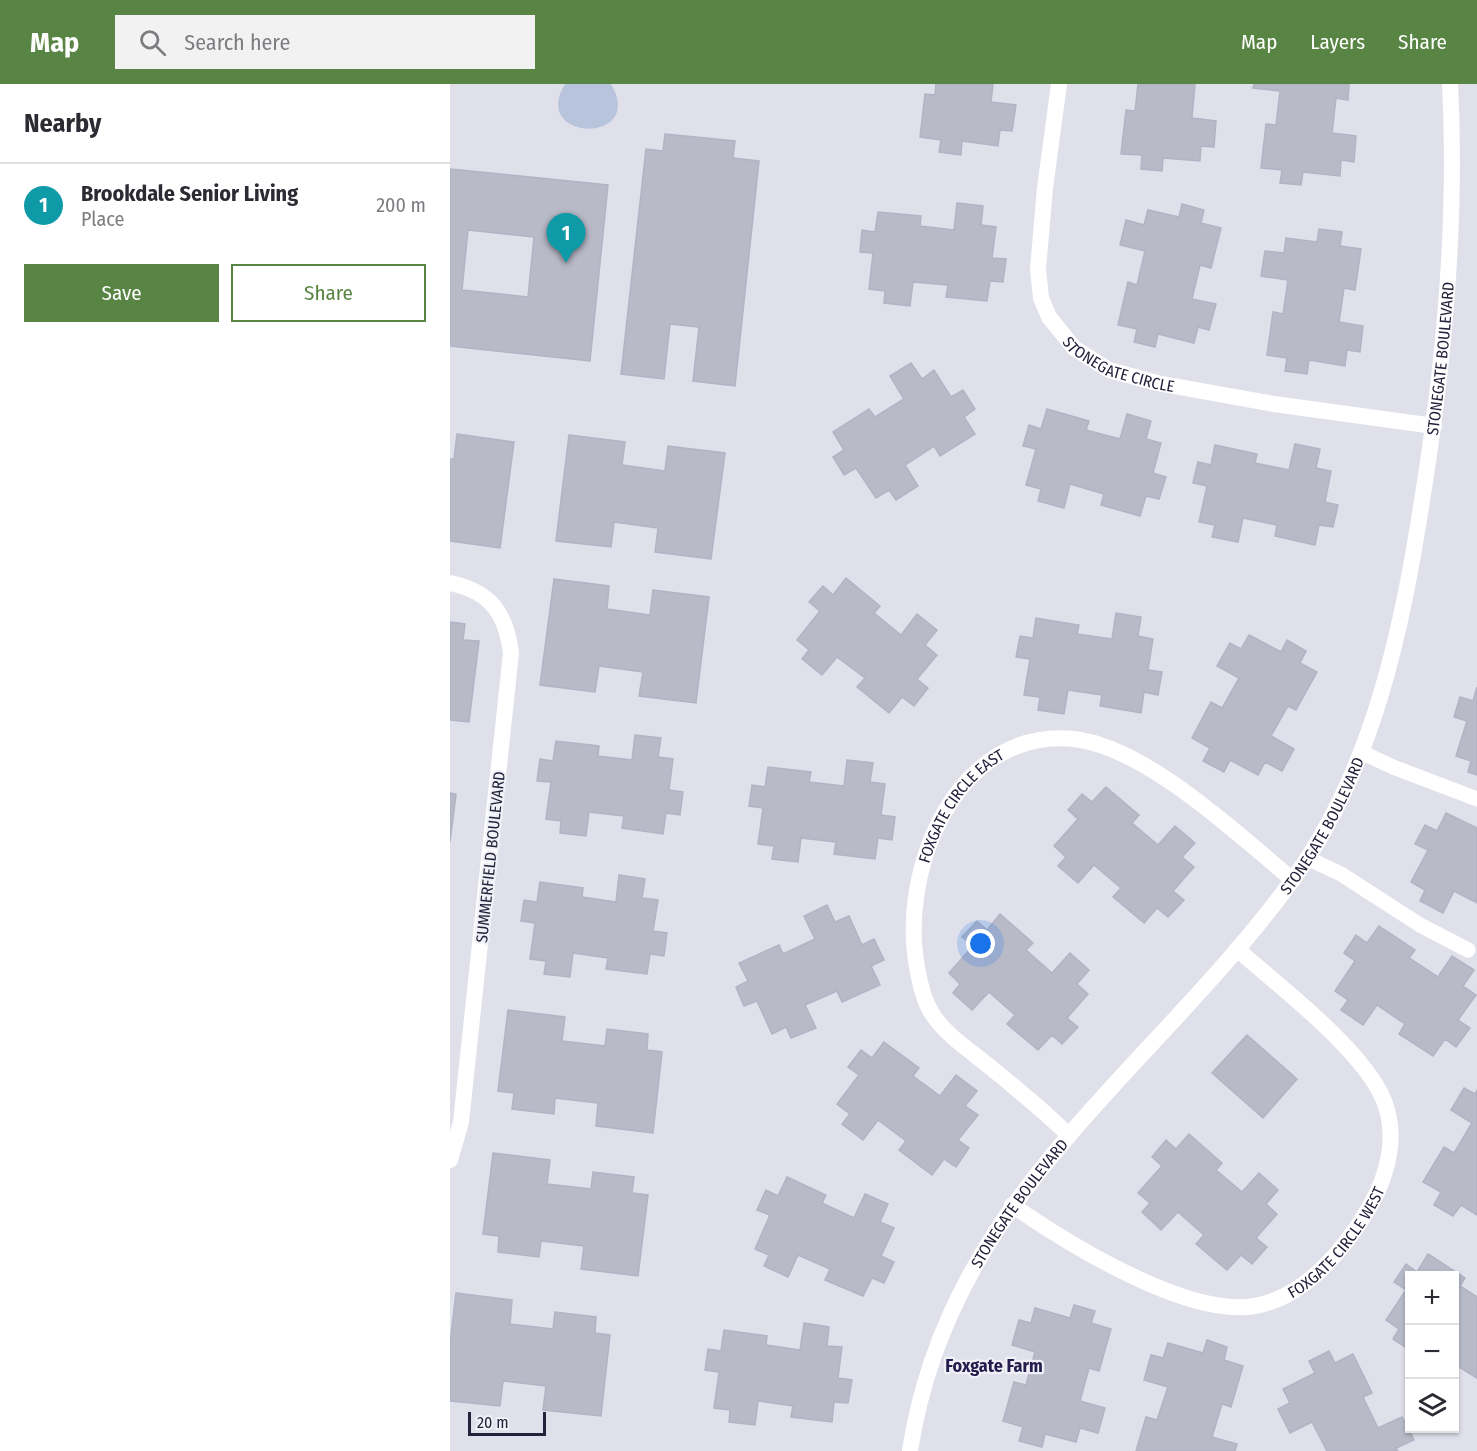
<!DOCTYPE html>
<html lang="en">
<head>
<meta charset="utf-8">
<style>
	body { margin:0; font-family:"Fira Sans Condensed",sans-serif; background:#f2f2f3; color:#2b2b33 }
	.controls { position:absolute; right:18px; bottom:18px; display:grid; overflow:hidden; border-radius:0px; box-shadow:0 2px 4px #0004 }
	.controls button { width:54px; height:54px; display:grid; place-items:center; padding:0; border:0; border-bottom:2px solid #e1e1e2; background:#fff; color:#2b2b33; font:30px sans-serif }
	.scale { position:absolute; left:18px; bottom:15px; width:78px; box-sizing:border-box; padding-left:6px; border:3px solid #24213b; border-top:0; font-size:16px; line-height:21px; white-space:nowrap; color:#24213b; -webkit-text-stroke:4px #f0f1f7; paint-order:stroke }
	.you { position:absolute; left:531px; top:860px; width:21px; height:21px; margin:-15px; border:4px solid #fff; border-radius:50%; background:#1a73e8; box-shadow:0 0 0 9px #1a73e833 }
	.badge { display:grid; place-items:center; width:39px; height:39px; border-radius:50%; background:#588543; color:#fff; font-size:20px; font-weight:700 }
	.pin { position:absolute; translate:-50% -50px; filter:drop-shadow(0 2px 3px #0008) }
	.pin::after { content:''; position:absolute; top:32px; width:21px; height:18px; background:inherit; clip-path:polygon(0 0,100% 0,50% 100%) }
	.list { margin:0; padding:0; list-style:none }
	h2 { display:flex; justify-content:space-between; align-items:center; height:78px; margin:0; padding:0 24px; font-size:26px }
	h2 small { font-size:20px; font-weight:400; color:#7c7c81 }
	.list li { display:grid; grid-template-columns:39px 1fr auto; gap:18px; align-items:center; box-sizing:border-box; height:84px; padding:0 24px; border-top:2px solid #e1e1e2 }
	.list b { display:block; font-size:22px; white-space:nowrap }
	.list p { margin:0; font-size:20px; white-space:nowrap; color:#7c7c81 }
	.list em { font-size:20px; font-style:normal; color:#7c7c81 }
	.actions { display:flex; gap:12px; padding:18px 24px }
	.actions a { flex:1; padding:14px 0; border:2px solid #588543; border-radius:0px; text-align:center; font-size:21px; color:#588543 }
	.actions .main { background:#588543; color:#fff }
	.icon { flex:none; width:33px; height:33px; fill:none; stroke:currentColor; stroke-width:2; stroke-linecap:round; stroke-linejoin:round }
	.map { position:relative; flex:none; width:1027px; height:1367px; overflow:hidden }
	header { display:flex; align-items:center; gap:36px; box-sizing:border-box; height:84px; padding:0 30px; background:#588543; color:#fff }
	header strong { font-size:28px }
	nav { display:flex; gap:33px; margin-inline-start:auto; font-size:21px }
	.search { width:420px; height:54px; background:#f2f2f3; display:flex; align-items:center; gap:15px; box-sizing:border-box; padding:0 21px; border-radius:0px; color:#7c7c81; font-size:22px }
	main { display:flex }
	aside { flex:1; background:#fff }
	.map>svg:first-child { display:block }
</style>
</head>
<body>
<header>
<strong>Map</strong>
<div class="search"><svg class="icon" aria-label="search" viewBox="0 0 24 24"><circle cx="10" cy="10" r="6"/><path d="M15 15l6 6"/></svg>Search here</div>
<nav><a>Map</a><a>Layers</a><a>Share</a></nav>
</header>
<main>
<aside>
<h2>Nearby<small></small></h2>
<ul class="list">
<li><span class="badge" style="background:#0f9aa8">1</span><div><b>Brookdale Senior Living</b><p>Place</p></div><em>200 m</em></li>
</ul>
<div class="actions"><a class="main">Save</a><a>Share</a></div>
</aside>
<div class="map">
<svg width="1027" height="1367" viewBox="0 0 1027 1367">
	<rect width="100%" height="100%" fill="#e0e0eb"/>
	<path fill="#b8c4dc" d="M115,0H161C197,61 79,58 115,0Z"/>
	<g fill="#b9bac8" stroke="#b2b3c4" stroke-width="1.5" fill-rule="evenodd">
		<path d="M486,0H543L541,18L566,21L562,47L550,46L548,62L512,57L511,71L489,68L491,56L470,53L475,10L485,11Z"/>
		<path d="M688,0H745L742,34L766,37L764,63L751,62L750,77L713,74L712,87L691,85L692,71L671,70L676,26L685,27Z"/>
		<path d="M804,0H899L898,16L886,14L882,49L906,52L904,78L891,76L890,92L853,88L851,101L830,99L832,86L811,84L816,40L826,41L830,7L803,4Z"/>
		<path d="M215,50L285,57L283,74L309,77L285,302L243,297L249,243L220,240L214,295L171,290L196,65L213,67Z"/>
		<path d="M0,85L158,101L140,277L0,262ZM18,146L84,153L78,213L12,206Z"/>
		<path d="M507,119L533,122L531,141L546,143L542,174L556,175L553,198L540,197L537,217L496,213L498,201L463,198L460,222L434,219L435,207L419,205L423,169L410,168L412,146L425,148L428,128L471,132L470,142L504,146Z"/>
		<path d="M732,120L754,126L751,139L771,144L761,184L750,181L742,215L766,220L759,246L748,243L744,259L708,250L705,263L684,258L687,245L668,241L678,198L687,201L695,167L670,161L676,136L694,141L698,126L729,133Z"/>
		<path d="M869,145L892,148L890,162L911,165L905,206L894,204L889,238L913,242L910,268L897,266L895,282L859,276L857,290L835,287L837,274L817,271L823,228L833,230L838,196L811,192L815,167L834,169L836,154L867,158Z"/>
		<path d="M461,279L472,295L484,286L501,313L513,306L525,325L514,333L525,350L490,372L484,362L455,381L468,402L446,416L439,406L426,414L406,384L394,391L383,373L394,366L383,348L419,325L425,333L454,315L440,292Z"/>
		<path d="M597,325L639,337L636,346L670,355L677,330L701,337L696,355L711,359L703,389L716,393L709,415L696,412L690,432L651,421L654,410L620,400L614,424L588,417L591,405L576,401L586,365L573,362L579,341L591,345Z"/>
		<path d="M7,350L64,358L50,464L0,457V375H4Z"/>
		<path d="M119,351L175,358L172,381L215,387L218,362L275,369L261,475L205,468L208,444L164,438L161,463L106,457Z"/>
		<path d="M845,360L870,365L866,384L881,387L875,418L888,421L883,443L869,441L865,461L825,452L827,441L793,434L788,458L762,453L765,441L749,438L757,402L743,399L748,378L761,381L765,361L807,370L805,379L839,386Z"/>
		<path d="M396,494L430,522L424,529L451,551L467,530L487,546L475,561L487,571L467,595L478,604L464,622L452,613L439,629L407,603L415,594L387,573L372,591L352,575L359,566L347,556L370,527L359,518L373,502L383,511Z"/>
		<path d="M104,495L159,502L157,525L200,531L203,506L259,513L246,619L189,612L193,588L149,582L145,608L90,601Z"/>
		<path d="M666,529L691,533L688,552L703,555L698,586L712,588L708,611L694,608L691,629L650,622L652,611L618,606L614,630L588,626L590,613L574,611L580,575L566,573L570,552L583,554L586,534L629,541L627,550L662,555Z"/>
		<path d="M0,538L15,540L13,556L29,557L19,638L0,636Z"/>
		<path d="M799,551L831,568L837,556L856,567L850,579L867,588L846,626L838,622L821,652L844,665L832,687L815,678L808,691L780,676L774,688L753,677L760,664L742,654L761,618L772,624L789,594L767,582L780,559L791,565Z"/>
		<path d="M1027,603V691L1018,688L1021,677L1006,672L1017,637L1004,633L1010,613L1023,617Z"/>
		<path d="M185,651L211,654L208,673L223,675L219,706L233,708L230,731L216,729L213,750L172,744L174,732L139,728L136,752L110,749L111,737L96,735L101,698L87,697L90,675L103,677L106,657L149,662L148,672L182,676Z"/>
		<path d="M397,676L423,679L420,698L435,700L431,731L445,733L442,756L428,754L425,775L384,770L386,758L351,754L348,778L322,775L324,762L308,760L313,724L299,722L302,701L315,703L318,683L361,688L359,698L394,702Z"/>
		<path d="M656,703L689,731L682,739L708,761L725,742L745,759L732,773L744,783L723,807L734,816L718,833L707,824L694,839L663,813L671,804L644,781L628,799L608,782L616,773L604,762L628,735L618,726L632,710L642,718Z"/>
		<path d="M0,709L6,710L0,758Z"/>
		<path d="M996,729L1027,744V819L1004,807L993,829L970,817L975,806L961,798L978,766L965,760L975,741L987,747Z"/>
		<path d="M169,791L195,795L192,814L208,816L203,847L217,849L214,872L200,870L197,890L156,885L158,874L123,869L120,893L94,890L96,877L80,875L85,839L71,837L74,816L87,818L90,798L133,804L132,813L166,818Z"/>
		<path d="M377,821L385,838L399,832L412,861L424,855L434,876L421,882L430,901L392,918L387,907L355,921L366,944L341,954L336,943L322,950L307,917L294,922L286,903L298,897L289,879L329,861L333,870L365,855L354,832Z"/>
		<path d="M550,830L583,859L576,866L602,889L620,869L639,886L627,900L638,910L617,934L628,943L612,960L602,951L588,966L557,940L565,931L539,908L522,926L503,909L510,900L499,889L523,862L512,853L527,837L537,846Z"/>
		<path d="M929,842L965,866L959,874L988,893L1002,872L1024,886L1013,902L1026,911L1008,936L1020,944L1006,963L995,955L983,972L949,950L955,940L927,921L913,941L891,926L898,916L885,907L905,877L894,869L906,851L917,859Z"/>
		<path d="M58,926L115,933L112,957L155,962L157,945L198,950L197,966L212,968L203,1049L146,1042L148,1019L105,1014L104,1030L62,1025L64,1009L48,1007Z"/>
		<path d="M797,951L847,995L813,1034L762,989Z"/>
		<path d="M434,958L469,984L463,992L490,1012L506,991L527,1007L515,1022L528,1031L508,1056L519,1064L506,1083L494,1075L482,1091L449,1066L456,1057L428,1036L413,1056L392,1040L400,1030L387,1020L409,991L398,983L411,966L422,974Z"/>
		<path d="M1014,1004L1025,1010L1027,1006V1131L1011,1121L1003,1132L984,1121L991,1108L973,1098L994,1063L1004,1069L1022,1039L1001,1026Z"/>
		<path d="M739,1050L772,1079L766,1086L792,1108L809,1089L828,1106L816,1120L827,1130L806,1154L817,1163L802,1180L791,1171L777,1186L746,1160L754,1151L728,1128L711,1146L692,1128L700,1119L688,1109L712,1082L702,1073L716,1056L726,1065Z"/>
		<path d="M43,1069L100,1076L97,1100L141,1105L143,1088L184,1093L182,1109L198,1111L188,1192L131,1185L134,1162L91,1157L89,1173L48,1168L49,1152L33,1150Z"/>
		<path d="M337,1093L376,1111L372,1119L404,1134L415,1110L438,1120L430,1138L444,1144L431,1172L444,1178L434,1199L422,1194L413,1212L375,1196L380,1185L348,1171L338,1193L314,1182L319,1171L305,1165L320,1131L307,1126L316,1106L328,1112Z"/>
		<path d="M978,1170L1015,1194L1010,1202L1027,1213V1294L1004,1280L1008,1268L1004,1266V1192H960V1266L943,1255L949,1245L936,1236L956,1206L944,1198L956,1180L967,1188Z"/>
		<path d="M6,1209L62,1216L60,1240L103,1245L105,1228L146,1233L145,1249L160,1251L151,1332L93,1326L96,1302L53,1297L50,1322L0,1317V1259Z"/>
		<path d="M624,1221L645,1227L641,1239L661,1245L649,1287L639,1284L630,1317L655,1324L648,1349L630,1344L626,1358L595,1350L592,1363L569,1357L573,1343L553,1337L564,1298L576,1301L585,1268L562,1261L569,1236L581,1239L585,1224L620,1234Z"/>
		<path d="M354,1239L379,1243L377,1262L392,1263L388,1294L402,1296L398,1319L384,1318L382,1338L341,1333L343,1322L308,1317L305,1341L279,1338L280,1326L264,1324L269,1288L255,1286L258,1265L271,1267L274,1246L317,1252L316,1261L350,1266Z"/>
		<path d="M757,1256L777,1263L774,1276L793,1282L781,1323L772,1320L762,1353L787,1360L785,1367H686L696,1333L707,1336L718,1303L694,1296L701,1271L713,1274L718,1259L753,1269Z"/>
		<path d="M879,1267L885,1279L903,1270L922,1309L913,1313L928,1344L952,1333L964,1356L946,1364L948,1367H877L862,1338L840,1349L828,1325L840,1319L833,1305L865,1289L859,1277Z"/>
	</g>
	<g fill="none" stroke-linecap="round" stroke-linejoin="round">
		<g stroke="#fff" stroke-width="15">
			<path d="M911,668L943,683L1027,715"/>
			<path d="M857,774L891,790L970,841L1018,866"/>
		</g>
		<g stroke="#fff" stroke-width="16">
			<path id="s1" d="M609,0L595,104L588,185L591,214L599,233L624,264L659,286L707,299L824,320L984,342"/>
			<path d="M0,499C41,507 56,530 61,569L11,1038L0,1076"/>
			<path id="s2" d="M618,1050C591,1025 564,1002 535,979C519,966 497,951 485,934C474,919 470,900 467,883C449,786 506,643 624,655C696,663 787,750 843,796"/>
			<path id="s3" d="M562,1121C617,1159 737,1234 805,1222C855,1213 894,1166 919,1124C939,1090 950,1046 930,1008C904,959 830,903 787,865"/>
			<path id="s4" d="M460,1367C498,1114 702,988 841,798C925,684 953,541 974,404C995,271 1007,135 1000,0"/>
		</g>
	</g>
	<g text-anchor="middle" stroke-width="4.5" stroke-linejoin="round" paint-order="stroke">
		<g font-size="16" fill="#24213b" stroke="#f0f1f7">
			<text dy="6" stroke="none"><textPath href="#s4" startOffset="1246">STONEGATE BOULEVARD</textPath></text>
			<text dy="6" stroke="none"><textPath href="#s1" startOffset="324">STONEGATE CIRCLE</textPath></text>
			<text dy="6" stroke="none"><textPath href="#s2" startOffset="406">FOXGATE CIRCLE EAST</textPath></text>
			<text dy="6" stroke="none"><textPath href="#s4" startOffset="760">STONEGATE BOULEVARD</textPath></text>
			<text transform="translate(40 773) rotate(-84)" y="6">SUMMERFIELD BOULEVARD</text>
			<text dy="6" stroke="none"><textPath href="#s4" startOffset="274">STONEGATE BOULEVARD</textPath></text>
			<text dy="6" stroke="none"><textPath href="#s3" startOffset="375">FOXGATE CIRCLE WEST</textPath></text>
		</g>
		<g font-size="18" font-weight="bold" fill="#241d4d" stroke="#f0f1f7">
			<text x="544" y="1288">Foxgate Farm</text>
		</g>
	</g>
</svg>
<div class="controls">
<button>+</button>
<button>−</button>
<button><svg class="icon" aria-label="layers" viewBox="0 0 24 24"><path d="M12 4l9 5-9 5-9-5zM3 14l9 5 9-5"/></svg></button>
</div>
<div class="scale">20 m</div>
<div class="you"></div>
<div class="pin badge" style="left:116px;top:179px;background:#0f9aa8">1</div>
</div>
</main>
</body>
</html>
